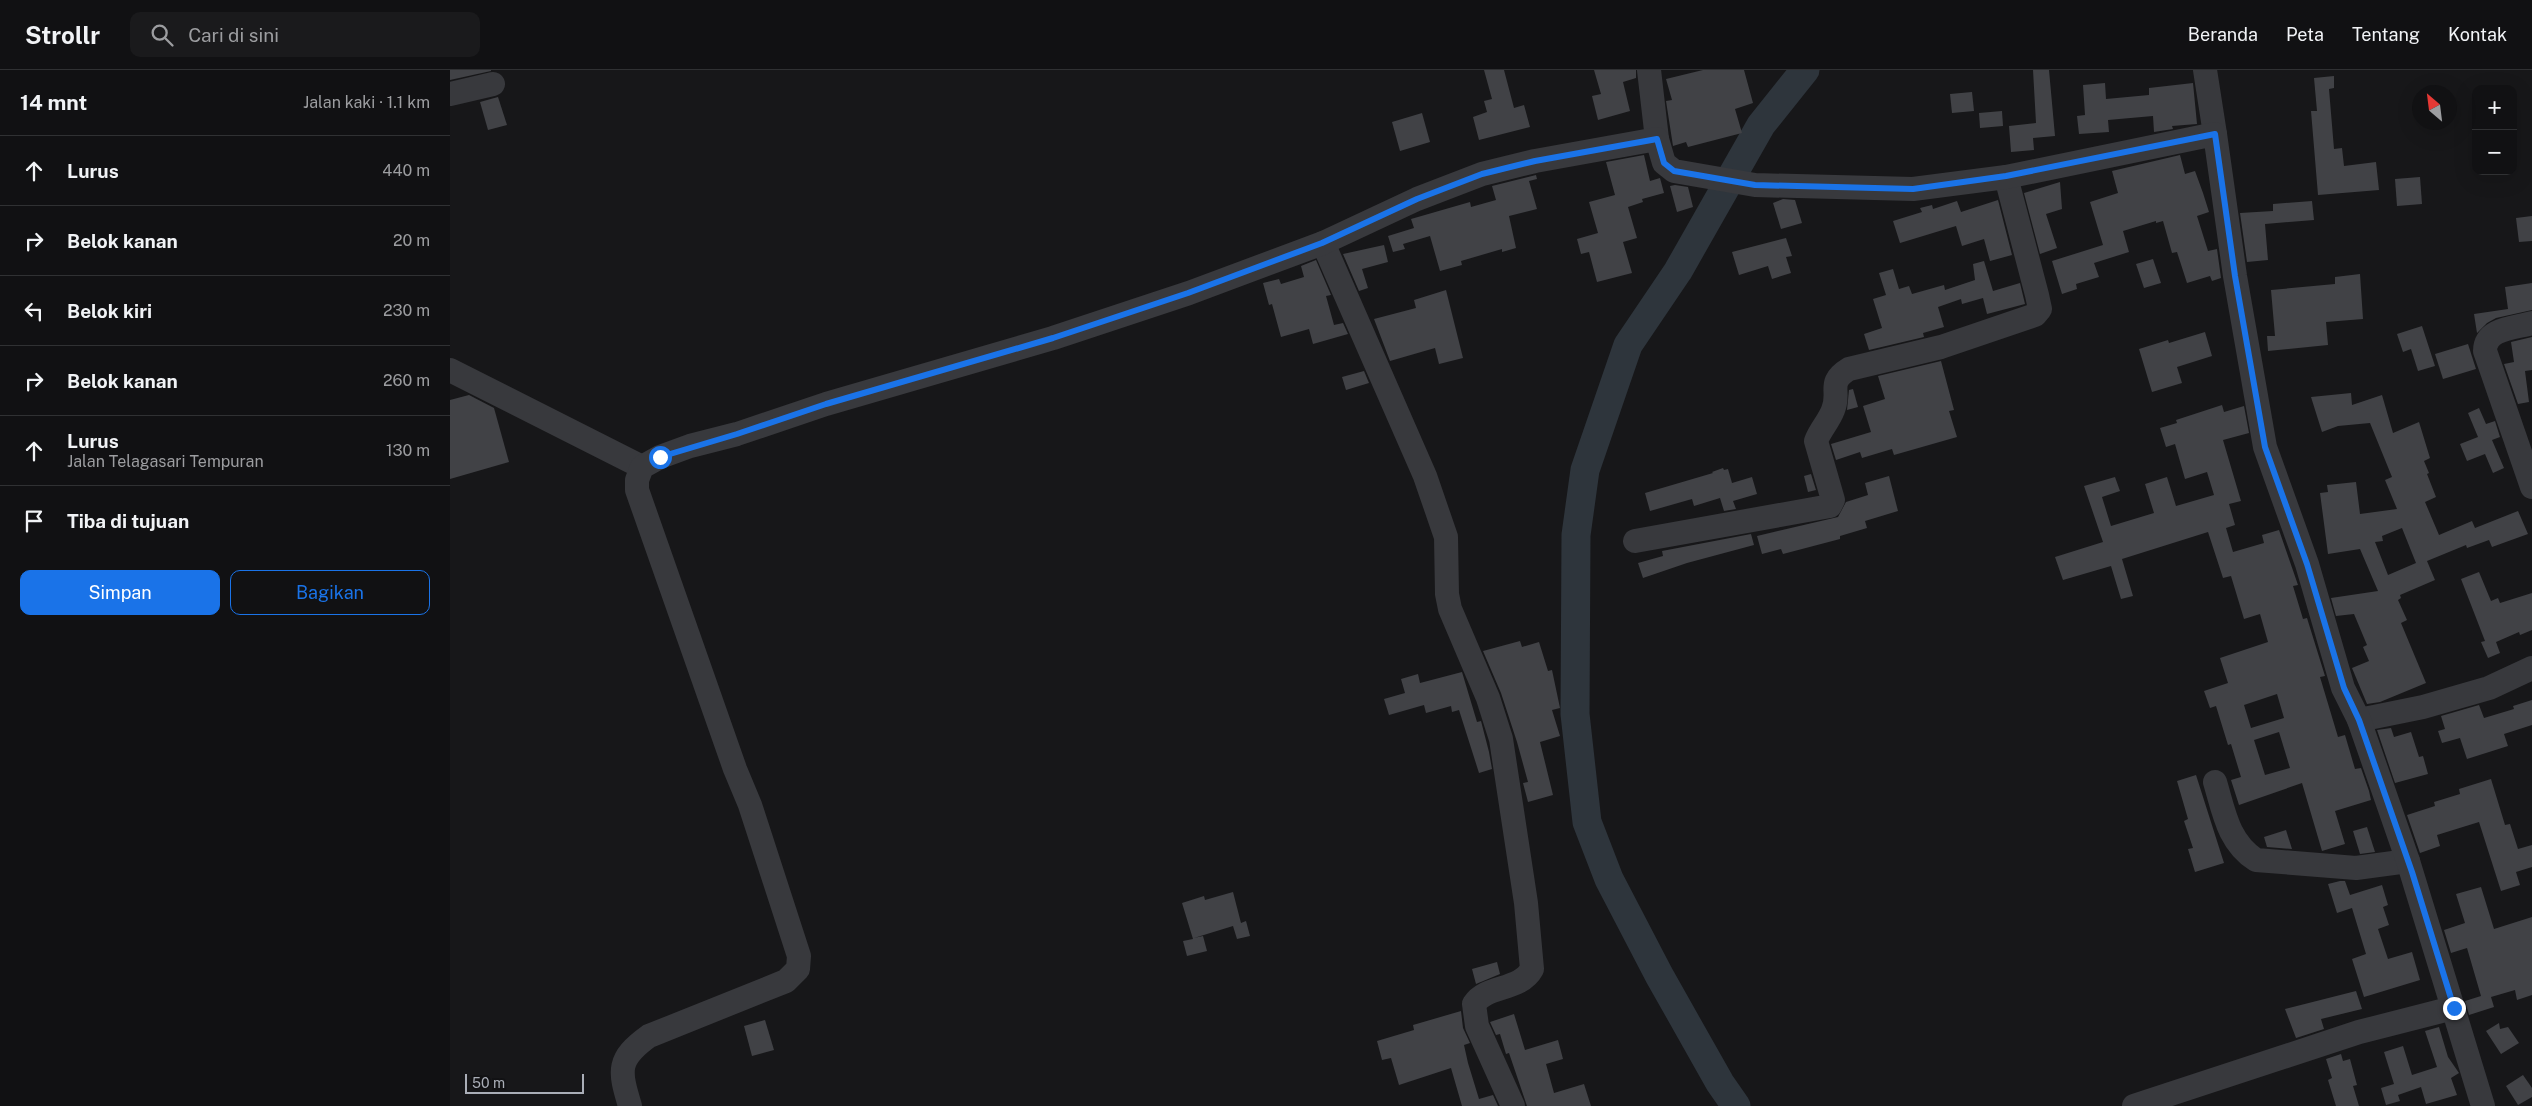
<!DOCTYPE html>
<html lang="id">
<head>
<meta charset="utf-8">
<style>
	body { margin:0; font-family:"Public Sans",sans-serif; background:#1a1a1c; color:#f1f3f6 }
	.controls { position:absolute; right:15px; top:15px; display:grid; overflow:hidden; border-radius:10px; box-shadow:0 5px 20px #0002 }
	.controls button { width:45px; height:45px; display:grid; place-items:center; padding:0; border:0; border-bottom:1px solid #303133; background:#111113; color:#f1f3f6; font:25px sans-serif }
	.compass { position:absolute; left:1962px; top:15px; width:45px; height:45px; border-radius:50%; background:#111113; box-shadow:0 5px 20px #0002; rotate:332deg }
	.scale { position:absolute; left:15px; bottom:12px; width:119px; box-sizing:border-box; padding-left:5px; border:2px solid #aaaeb7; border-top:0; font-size:14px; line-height:18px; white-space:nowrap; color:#aaaeb7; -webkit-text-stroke:4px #121214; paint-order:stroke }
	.stop { position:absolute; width:15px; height:15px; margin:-11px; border:4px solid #1a73e8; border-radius:50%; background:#fff }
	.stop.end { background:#1a73e8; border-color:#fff; box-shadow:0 1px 5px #0008 }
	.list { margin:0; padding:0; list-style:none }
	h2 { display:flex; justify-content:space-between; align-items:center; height:65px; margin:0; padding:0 20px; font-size:21px }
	h2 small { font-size:16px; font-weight:400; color:#9c9da0 }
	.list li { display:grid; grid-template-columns:32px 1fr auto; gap:15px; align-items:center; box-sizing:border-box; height:70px; padding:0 20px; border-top:1px solid #303133 }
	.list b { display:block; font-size:19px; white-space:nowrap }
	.list p { margin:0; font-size:16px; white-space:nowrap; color:#9c9da0 }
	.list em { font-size:16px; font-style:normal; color:#9c9da0 }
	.actions { display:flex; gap:10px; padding:15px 20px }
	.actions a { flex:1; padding:11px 0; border:1px solid #1a73e8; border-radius:10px; text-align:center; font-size:18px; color:#1a73e8 }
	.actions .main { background:#1a73e8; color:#fff }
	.icon { flex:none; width:28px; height:28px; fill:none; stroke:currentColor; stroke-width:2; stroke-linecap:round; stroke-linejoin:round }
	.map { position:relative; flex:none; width:2082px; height:1036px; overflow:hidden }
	header { display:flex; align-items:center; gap:30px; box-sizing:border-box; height:70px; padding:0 25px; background:#111113; border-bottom:1px solid #303133 }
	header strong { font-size:24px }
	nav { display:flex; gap:28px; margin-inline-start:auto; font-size:18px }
	.search { width:350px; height:45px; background:#1a1a1c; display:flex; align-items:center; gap:12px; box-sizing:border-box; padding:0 18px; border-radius:10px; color:#9c9da0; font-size:19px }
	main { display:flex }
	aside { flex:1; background:#111113 }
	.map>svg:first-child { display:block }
</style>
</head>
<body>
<header>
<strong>Strollr</strong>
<div class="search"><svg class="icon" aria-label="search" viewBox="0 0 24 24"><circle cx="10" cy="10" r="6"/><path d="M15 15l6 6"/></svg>Cari di sini</div>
<nav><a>Beranda</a><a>Peta</a><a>Tentang</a><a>Kontak</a></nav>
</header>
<main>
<aside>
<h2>14 mnt<small>Jalan kaki · 1.1 km</small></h2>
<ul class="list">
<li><svg class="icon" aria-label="ahead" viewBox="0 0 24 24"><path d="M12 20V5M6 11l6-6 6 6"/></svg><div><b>Lurus</b></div><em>440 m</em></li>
<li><svg class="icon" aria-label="right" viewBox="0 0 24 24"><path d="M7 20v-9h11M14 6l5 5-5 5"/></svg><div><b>Belok kanan</b></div><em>20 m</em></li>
<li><svg class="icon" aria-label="left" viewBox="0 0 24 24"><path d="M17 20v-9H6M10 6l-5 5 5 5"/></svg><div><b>Belok kiri</b></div><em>230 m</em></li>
<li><svg class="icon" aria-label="right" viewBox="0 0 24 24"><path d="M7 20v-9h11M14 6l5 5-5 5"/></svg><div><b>Belok kanan</b></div><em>260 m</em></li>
<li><svg class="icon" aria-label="ahead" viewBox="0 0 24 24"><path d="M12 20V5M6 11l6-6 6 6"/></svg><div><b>Lurus</b><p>Jalan Telagasari Tempuran</p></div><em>130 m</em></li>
<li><svg class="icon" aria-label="arrive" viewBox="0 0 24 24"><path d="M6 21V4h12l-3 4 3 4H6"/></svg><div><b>Tiba di tujuan</b></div></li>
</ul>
<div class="actions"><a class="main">Simpan</a><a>Bagikan</a></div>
</aside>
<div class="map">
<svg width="2082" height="1036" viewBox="0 0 2082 1036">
	<rect width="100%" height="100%" fill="#171719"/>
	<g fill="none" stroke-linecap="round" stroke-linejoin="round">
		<path stroke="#2e353c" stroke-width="29" d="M1286,1036L1270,1013L1209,905L1159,809L1137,752L1125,644L1126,465L1135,400L1178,275L1228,201L1311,55L1355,0"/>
	</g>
	<g fill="#414246" fill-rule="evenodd">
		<path d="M0,0H41V1L0,10Z"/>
		<path d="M1034,0H1054L1064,38L1074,35L1080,57L1029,70L1023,47L1037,42L1034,31L1042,29Z"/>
		<path d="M1144,0H1186V8L1173,12L1180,41L1148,50L1142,26L1151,24Z"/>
		<path d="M1253,0H1294L1303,33L1285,39L1292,63L1238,77L1236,72L1223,76L1216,31L1222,30L1216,9Z"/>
		<path d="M1583,0H1599L1605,66L1583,68L1584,80L1561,82L1559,56L1586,53Z"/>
		<path d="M1884,6V18L1879,19L1884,79L1892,78L1894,96L1926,92L1929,120L1868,125L1861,41H1867L1864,8Z"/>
		<path d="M1655,13L1656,29L1699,25V18L1743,13L1747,54L1722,56L1723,59L1704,62L1703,46L1658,50L1659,62L1629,64L1627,46L1635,45L1633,15Z"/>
		<path d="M1522,22L1524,41L1502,43L1500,24Z"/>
		<path d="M48,27L57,55L38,60L30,32Z"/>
		<path d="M1552,41L1553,56L1530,58L1529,43Z"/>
		<path d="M972,43L980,72L950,81L942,52Z"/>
		<path d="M1194,85L1200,111L1210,108L1214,123L1192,129L1193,132L1178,137L1187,168L1173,172L1182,203L1147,212L1139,182L1131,184L1127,169L1148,163L1139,132L1165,125L1156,92Z"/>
		<path d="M1730,85L1735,104L1745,101L1753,123L1759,142L1747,146L1758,181L1767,179L1771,208L1762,211L1760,206L1737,213L1727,182L1722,183L1713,151L1706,153V151L1673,161L1679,182L1644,193L1649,207L1626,214L1627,219L1612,224L1602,191L1653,175L1640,132L1668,123L1662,101Z"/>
		<path d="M1086,105L1087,109L1079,111L1087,139L1059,146L1066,178L1052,182V179L1011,191L1012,195L990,201L980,166L953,174L955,179L943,182L938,166L964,158L961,149L1020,132L1021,137L1046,130L1042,116Z"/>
		<path d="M1970,107L1972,134L1947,136L1945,109Z"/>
		<path d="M1610,112L1612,139L1596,144L1607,178L1590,184L1574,123Z"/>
		<path d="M1225,115L1238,117L1243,137L1227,142L1220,116Z"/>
		<path d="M1333,129L1345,130L1352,153L1331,159L1323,133Z"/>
		<path d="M1548,130L1562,185L1540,191L1534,169L1512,176L1506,156L1450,173L1443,151L1472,142L1470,138L1482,135L1483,139L1507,131L1511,142Z"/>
		<path d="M1862,131L1864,150L1815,154L1818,190L1797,192L1790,143L1823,141V134Z"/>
		<path d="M2082,146V171L2069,172L2066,148Z"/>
		<path d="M1336,168L1342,186L1336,187L1341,203L1322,209L1318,196L1289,205L1282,182Z"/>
		<path d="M934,175L938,192L912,199L918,218L909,221L893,184Z"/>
		<path d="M1703,189L1711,213L1694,218L1686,194Z"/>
		<path d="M866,190L881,225L876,226L884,255L893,253L898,264L863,274L859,259L831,267L822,234L819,235L813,213L829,209L831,214L854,207L851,196Z"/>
		<path d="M1534,191L1543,221L1570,213L1575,234L1537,244L1533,228L1512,234L1511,229L1488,237L1494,257L1473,263L1474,267L1419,280L1414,264L1432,258L1423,229L1436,225L1429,203L1443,199L1449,219L1459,216L1462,224L1494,215L1495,220L1525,210L1523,194Z"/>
		<path d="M1910,204L1913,249L1876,252L1878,275L1818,281L1817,266H1825L1821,220L1885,214V207Z"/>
		<path d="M2082,213V240L2046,248L2037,253L2027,263L2024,244L2058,239L2055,217Z"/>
		<path d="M996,220L1013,288L989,294L985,278L940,291L924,249L966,238L964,230Z"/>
		<path d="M1972,256L1985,296L1968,301L1961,279L1953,282L1947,264Z"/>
		<path d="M1755,262L1762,286L1727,297L1732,313L1702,322L1689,279L1718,270L1719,273Z"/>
		<path d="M2082,267V300L2075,301L2079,332L2068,334L2054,294L2064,292L2061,272Z"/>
		<path d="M2018,274L2026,299L1993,309L1985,284Z"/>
		<path d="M1491,291L1504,340L1499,341L1507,367L1444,385L1442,379L1412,388L1410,382L1386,390L1381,374L1421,362L1413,336L1435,329L1428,306Z"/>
		<path d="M914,301L919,313L896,320L892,307Z"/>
		<path d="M1403,319L1408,337L1397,340L1399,320Z"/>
		<path d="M1901,323L1902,335L1932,325L1943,363L1969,352L1980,388L1974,391L1979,403L1977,404L1986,427L1975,432L1989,465L2022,451L2025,458L2068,441L2078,464L2042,477L2039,470L2017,478L2016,475L1977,491L1985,510L1950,525L1951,528L1948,530L1957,550L1951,553L1976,613L1930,632L1917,634L1902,598L1919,591L1913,577L1917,575L1904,544L1886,546L1881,528L1928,521L1910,479L1878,484L1870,423L1878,422L1877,415L1906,412L1910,444L1947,439L1935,410L1942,407L1920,353L1888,356L1872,362L1861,327ZM1952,458L1966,493L1938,505L1925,472L1933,471L1932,466Z"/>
		<path d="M19,325L44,338L59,392L0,409V330Z"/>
		<path d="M1772,335L1774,342L1794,336L1799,363L1773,370L1791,431L1779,434L1785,455L1776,458L1783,482L1814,473L1812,465L1829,460L1848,515L1843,516L1853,549L1857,548L1875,606L1870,607L1888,667L1895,665L1905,699L1911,698L1919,721L1921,730L1885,741L1895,774L1872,781L1852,713L1789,735L1781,710L1791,707L1781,674L1778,675L1766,636L1760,638L1754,621L1778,613L1770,588L1818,572L1810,544L1794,549L1781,506L1773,508L1758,462L1672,489L1683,526L1671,529L1661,496L1613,510L1605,487L1653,472L1634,416L1665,407L1670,421L1652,427L1661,456L1704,443L1695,414L1717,407L1726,436L1764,425L1757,402L1735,409L1725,374L1716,377L1710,358L1727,353L1726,350ZM1827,624L1834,648L1801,658L1794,635ZM1829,662L1840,698L1815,705L1804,670Z"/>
		<path d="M2029,338L2036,354L2045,351L2050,367L2042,370L2054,398L2043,403L2035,384L2017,391L2010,374L2028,367L2018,343Z"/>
		<path d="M1273,398L1274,400L1278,399L1282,413L1302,407L1307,424L1283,431L1286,439L1274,441L1270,428L1244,436L1242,429L1200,441L1195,423L1263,403L1262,402Z"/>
		<path d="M1361,404L1366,420L1358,422L1354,406Z"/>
		<path d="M1439,406L1448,441L1415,451L1417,458L1390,466V469L1333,484L1331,479L1312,484L1307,466L1388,447L1396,432L1418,425L1415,413Z"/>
		<path d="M1301,464L1304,475L1237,493L1193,508L1188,493L1213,486L1212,481Z"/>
		<path d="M2029,502L2041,531L2048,528L2050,533L2082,523V560L2070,565L2069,562L2046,572L2050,583L2038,588L2031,572L2035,571L2011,509Z"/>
		<path d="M1070,571L1072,577L1089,572L1098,601L1102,600L1110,638L1102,640L1110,666L1090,672L1103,725L1078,732L1073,713L1078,712L1067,672L1051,623L1033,581Z"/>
		<path d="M1012,602L1027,652L1031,651L1039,682L1042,699L1029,703L1009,640L1002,642L1001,636L976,643L974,635L939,645L934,629L955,623L951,609L968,604L970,613Z"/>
		<path d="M2082,630V655L2054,664L2058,676L2017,689L2010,668L1992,673L1988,661L1995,659L1991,646L2029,635L2034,648L2064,639L2063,636Z"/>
		<path d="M1941,658L1944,667L1961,662L1969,687L1973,686L1978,704L1945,713L1927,660Z"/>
		<path d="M1746,705L1774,793L1745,802L1738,779L1743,778L1734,751L1738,749L1727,711Z"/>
		<path d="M2041,709L2055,755L2060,754L2068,779L2082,775V797L2066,802L2070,815L2051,821L2029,752L1987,765L1990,776L1970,783L1957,745L1985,736L1984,732L2010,724L2009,719Z"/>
		<path d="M1917,757L1925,782L1910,784L1903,761Z"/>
		<path d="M1836,760L1842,779L1817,777L1814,767Z"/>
		<path d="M1890,811H1895L1900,825L1932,815L1938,835L1933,837L1939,855L1928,859L1938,889L1962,882L1970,910L1914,927L1902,889L1916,884L1902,838L1887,843L1878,814Z"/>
		<path d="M2031,817L2044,859L2082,847V925L2067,930L2065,920L2041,927L2044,937L2019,945L2015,931L2031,926L2017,878L2001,883L1994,860L2015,853L2006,824Z"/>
		<path d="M783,822L791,853L796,851L800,866L787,869L783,856L744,868L753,866L757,881L737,886L733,871L743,869L732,833L754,826L755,830Z"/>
		<path d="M1047,892L1050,904L1026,914L1022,899Z"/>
		<path d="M1906,921L1912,939L1871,949L1874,959L1846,968L1835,939Z"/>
		<path d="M1011,941L1013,958L1020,973L1014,975L1018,993L1029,1029L1043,1025L1048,1036H1012L1001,998L949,1015L941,988L932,990L927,971L964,960L963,955Z"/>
		<path d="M1064,944L1075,980L1108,970L1113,989L1096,994L1104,1023L1134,1014L1141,1036H1077L1059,983L1056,984L1050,964L1046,965L1040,952Z"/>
		<path d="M315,950L324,980L302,986L294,956Z"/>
		<path d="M2049,953L2050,959L2058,957L2069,973L2051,984L2036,961Z"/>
		<path d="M1989,957L1998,987L2009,1003L2001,1008L2007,1025L1976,1034L1971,1017L1948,1025L1950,1031L1936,1035L1931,1018L1944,1014L1934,982L1953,976L1962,1005L1987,997L1975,961Z"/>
		<path d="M1891,984L1893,991L1900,989L1907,1015L1903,1016L1909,1036H1886L1878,1010L1882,1008L1876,989Z"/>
		<path d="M2073,1005L2082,1018V1027L2068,1035L2056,1016Z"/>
	</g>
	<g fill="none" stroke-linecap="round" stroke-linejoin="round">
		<g stroke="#38393d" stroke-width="24">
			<path d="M1199,0L1207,69"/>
			<path d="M1755,0L1765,64"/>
			<path d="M0,24L43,14"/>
			<path d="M873,173L975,406L996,467L997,524L1000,539L1038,628L1051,669L1076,833L1082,899C1070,921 1036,915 1024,934L1027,956L1063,1036"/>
			<path d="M2082,253C2065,258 2035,258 2035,281L2082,417"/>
			<path d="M0,300L192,397"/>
			<path d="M1185,471L1380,436L1383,430L1366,371C1370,360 1379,351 1383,340C1391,321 1376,313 1399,299L1491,277L1585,245L1590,239L1587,225L1556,107"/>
			<path d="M1909,650L1973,637L2039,618L2082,598"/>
			<path d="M1765,712C1774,742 1778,772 1806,790L1906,798L1958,791"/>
			<path d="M180,1036C169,1000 167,989 199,966L336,911L348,899L349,886L300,735L285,699L187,420V410L192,397L210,387L240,376L287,364L376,334L603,268L739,223L873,173L967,129L1032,104L1085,91L1207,69L1214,93L1224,101L1305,115L1463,119L1556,107L1765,64L1785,206L1815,377L1857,494L1893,618L1909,650L1958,791L2033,1036"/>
			<path d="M1684,1036L1909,962L2003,938"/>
		</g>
	</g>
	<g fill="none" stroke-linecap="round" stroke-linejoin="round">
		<path stroke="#1a73e8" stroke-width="6" d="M210,387L287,364L376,334L603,268L738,223L872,173L967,129L1032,104L1085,91L1207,69L1214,93L1224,101L1305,115L1463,119L1556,106L1765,64L1785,206L1815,377L1857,494L1894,618L1909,650L1962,802L2004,938"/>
	</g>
</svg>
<div class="controls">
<button>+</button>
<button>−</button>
</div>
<svg class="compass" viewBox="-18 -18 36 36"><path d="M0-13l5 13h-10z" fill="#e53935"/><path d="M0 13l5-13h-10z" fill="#9c9da0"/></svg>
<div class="scale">50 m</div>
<div class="stop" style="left:210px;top:387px"></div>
<div class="stop end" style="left:2004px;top:938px"></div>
</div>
</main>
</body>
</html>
